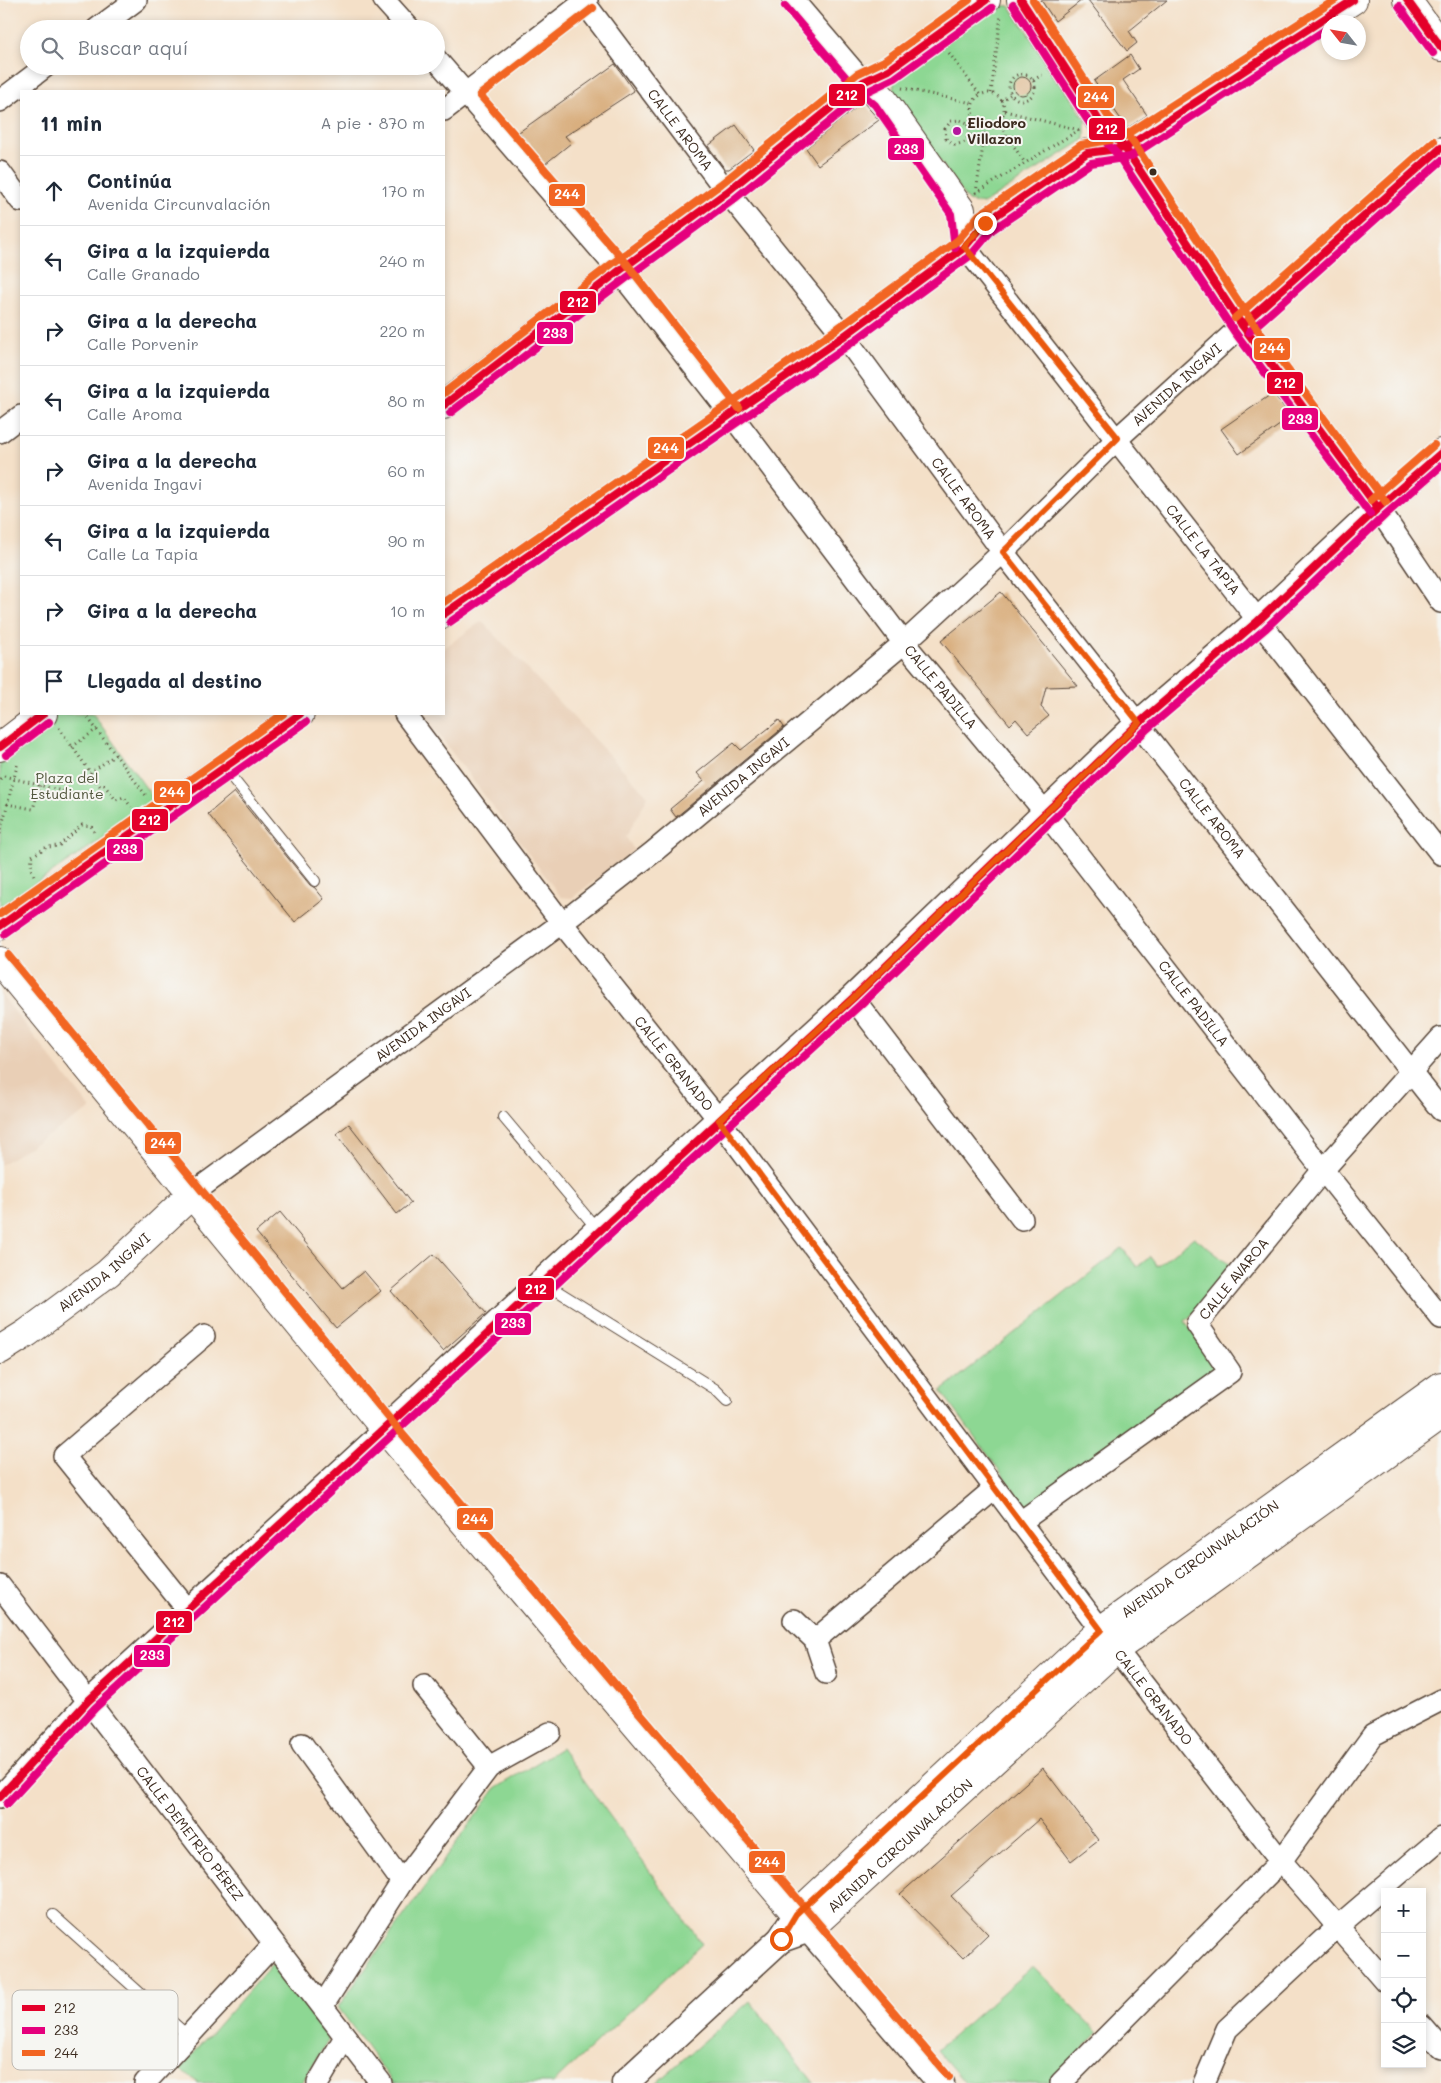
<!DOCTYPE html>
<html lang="es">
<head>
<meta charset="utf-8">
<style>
	body { margin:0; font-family:Mali,sans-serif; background:#f6f6f7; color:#1f2937 }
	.controls { position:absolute; right:15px; bottom:15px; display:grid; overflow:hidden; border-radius:0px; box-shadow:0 2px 8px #0003 }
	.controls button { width:45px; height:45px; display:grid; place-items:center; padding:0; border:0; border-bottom:1px solid #e0e1e3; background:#fff; color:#1f2937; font:25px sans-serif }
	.compass { position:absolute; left:1321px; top:15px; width:45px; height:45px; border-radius:50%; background:#fff; box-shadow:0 2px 8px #0003; rotate:301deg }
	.stop { position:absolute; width:15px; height:15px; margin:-11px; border:4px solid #ea580c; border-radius:50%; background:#fff }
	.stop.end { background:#ea580c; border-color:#fff; box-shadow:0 1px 5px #0008 }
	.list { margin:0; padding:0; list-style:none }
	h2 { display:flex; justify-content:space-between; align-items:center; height:65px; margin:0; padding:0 20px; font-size:21px }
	h2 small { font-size:16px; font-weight:400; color:#747a83 }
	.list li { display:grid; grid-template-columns:32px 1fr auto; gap:15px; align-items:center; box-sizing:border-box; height:70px; padding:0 20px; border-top:1px solid #e0e1e3 }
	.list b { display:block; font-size:19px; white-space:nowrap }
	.list p { margin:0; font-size:16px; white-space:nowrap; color:#747a83 }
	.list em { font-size:16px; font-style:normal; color:#747a83 }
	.icon { flex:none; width:28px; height:28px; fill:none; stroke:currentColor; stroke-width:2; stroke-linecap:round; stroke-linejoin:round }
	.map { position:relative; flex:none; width:1441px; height:2083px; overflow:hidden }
	.search { position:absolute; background:#fff; box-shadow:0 2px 8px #0003; left:20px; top:20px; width:425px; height:55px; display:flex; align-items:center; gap:12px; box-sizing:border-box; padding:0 18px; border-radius:28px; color:#747a83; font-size:19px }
	.panel { position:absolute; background:#fff; box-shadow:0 2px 8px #0003; left:20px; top:90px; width:425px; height:625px; border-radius:0px }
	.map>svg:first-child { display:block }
</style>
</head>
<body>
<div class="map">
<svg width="1441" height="2083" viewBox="0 0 1441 2083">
	<rect width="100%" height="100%" fill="#f6f6f2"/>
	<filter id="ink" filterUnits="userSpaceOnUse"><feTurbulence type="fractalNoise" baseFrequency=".02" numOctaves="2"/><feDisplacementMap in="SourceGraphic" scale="10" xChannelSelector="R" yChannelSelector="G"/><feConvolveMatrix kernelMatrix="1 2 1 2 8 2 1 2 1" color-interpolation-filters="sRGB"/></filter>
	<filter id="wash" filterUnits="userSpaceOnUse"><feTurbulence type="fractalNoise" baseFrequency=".0096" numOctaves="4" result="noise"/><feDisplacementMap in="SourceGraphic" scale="20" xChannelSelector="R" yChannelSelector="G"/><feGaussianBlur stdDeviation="1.12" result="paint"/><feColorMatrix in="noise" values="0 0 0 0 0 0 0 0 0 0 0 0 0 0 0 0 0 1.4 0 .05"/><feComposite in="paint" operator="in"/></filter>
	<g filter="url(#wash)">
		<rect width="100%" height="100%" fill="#f4e0c8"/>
		<g fill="#e9cfb6">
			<path d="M482,621L648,796L626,837L634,850L572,898L561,897L423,714H444V648Z"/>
			<path d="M0,993L91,1109L0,1165Z"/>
		</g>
		<g fill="#8dd793" stroke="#648058">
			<path d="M994,5L1010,6L1085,119V139L983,204L968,201L893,94L894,80Z"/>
			<path d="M56,714H93L156,802L0,908V756Z"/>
			<path d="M1194,1237L1239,1272L1185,1321L1219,1372L1027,1508L941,1391L1122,1248L1137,1267L1150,1257L1157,1266Z"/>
			<path d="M561,1748L702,1944L553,2083H393L338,2007L495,1789Z"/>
			<path d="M273,1963L331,2035L302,2083H198L180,2069Z"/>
			<path d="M1033,1966L1098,2033L1050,2083H965L937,2050Z"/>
			<path d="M750,2001L814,2083H656Z"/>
		</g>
		<g id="blocks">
			<g fill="#d9af7f">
				<path d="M1041,0H1082L1055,21Z"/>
				<path d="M1088,0H1167L1129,31L1137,43L1127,51Z"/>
				<path d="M1130,55L1139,69L1123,80L1147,115L1127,128L1094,81Z"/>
				<path d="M615,64L634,91L565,136L571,143L545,164L519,132Z"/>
				<circle cx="1022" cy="86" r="9"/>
				<path d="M863,102L879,120L818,165L806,148Z"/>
				<path d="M736,125L754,150L729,169H725L708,146Z"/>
				<path d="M1273,393L1291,417L1239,454L1221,429Z"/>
				<path d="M1001,592L1078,686L1046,687L1041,707L1049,716L1028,733L1016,719L1010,725L941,641Z"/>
				<path d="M779,720L784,727L676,817L670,809L704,781L697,773L734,743L741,750Z"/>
				<path d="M234,792L310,885L315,888L324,899L295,922L208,814Z"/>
				<path d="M349,1124L411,1203L397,1214L336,1134Z"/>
				<path d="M280,1212L343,1288L364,1271L381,1291L336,1328L256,1232Z"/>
				<path d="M434,1254L486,1313L443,1351L391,1291Z"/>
				<path d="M1043,1768L1098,1840L1071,1861L1039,1819L951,1896L988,1934L963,1958L900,1894Z"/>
			</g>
		</g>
	</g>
	<g filter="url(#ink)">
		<use href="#blocks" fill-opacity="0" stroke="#574538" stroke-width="1"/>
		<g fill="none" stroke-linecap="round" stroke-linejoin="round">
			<defs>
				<g id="service">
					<path d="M225,769L315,881"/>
					<path d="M503,1117L597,1229"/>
					<path d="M543,1282L715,1389L727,1401"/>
					<path d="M53,1915L187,2035"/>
				</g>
				<g id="minor">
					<path d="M384,0L410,29"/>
					<path d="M793,0L863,82"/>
					<path id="s1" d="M584,2L727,192L844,336L1003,552L1441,1110"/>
					<path d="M97,29L136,0"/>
					<path id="s2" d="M436,59L619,271L731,414L904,643L1045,812L1323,1170L1441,1318"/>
					<path d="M0,101L46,66"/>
					<path d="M444,110L587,0"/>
					<path d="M0,172L21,201"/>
					<path id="s3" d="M965,247C1125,448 1282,652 1441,854"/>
					<path d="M0,432L21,416"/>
					<path d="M1378,508L1441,602"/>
					<path id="s4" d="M405,714L562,923L719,1120L1101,1630L1281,1861L1385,1981"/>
					<path d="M853,998L1022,1219"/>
					<path id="s5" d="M193,1193L562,923L652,853L904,643L1003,552L1118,438L1398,184L1441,148"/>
					<path id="s6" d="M1019,1523L1230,1372L1197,1324L1323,1170L1441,1038"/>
					<path id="s7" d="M0,1586L381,2083"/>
					<path d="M187,1609L64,1456L204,1336"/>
					<path d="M794,1620L815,1640L826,1673"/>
					<path d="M815,1640L994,1489"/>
					<path d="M424,1686L489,1767"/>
					<path d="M302,1744L402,1882"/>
					<path d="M0,1797L88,1701L385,1429"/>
					<path d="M323,2005L402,1882L489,1767L550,1733"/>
					<path d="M1422,2026L1441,2048"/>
					<path d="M145,2083L274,1944"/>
					<path d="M318,2083L345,2037"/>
					<path d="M1061,2083L1281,1861L1373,1735L1441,1700"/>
					<path d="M1204,2083L1227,2029L1338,1926L1441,1838"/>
				</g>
				<g id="tertiary">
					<path d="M385,1429L598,1230L853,998L1139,723L1258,621L1378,508"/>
					<path d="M797,1914L781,1939L809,1929L941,2083"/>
					<path d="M625,2083L781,1939"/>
				</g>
				<g id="secondary">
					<path id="s8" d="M0,961L385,1429L809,1929L1116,1649L1441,1415"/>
					<path id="s9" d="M0,1350L27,1333L108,1273L193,1193"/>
					<path id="s10" d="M797,1914L1101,1630L1441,1386"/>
				</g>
				<g id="primary">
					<path d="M1021,0L1100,122L1125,148L1242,325L1378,508L1441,453"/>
					<path d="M1407,0L1441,47"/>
					<path d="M863,82L882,98L961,210L965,247"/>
					<path d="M444,405L619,271L727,192L863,82L889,70L986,0"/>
					<path d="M444,614L844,336L965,247L985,223L1087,153L1125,148L1353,0"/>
					<path d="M0,747L43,714"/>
					<path d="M0,926L300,714"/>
				</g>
			</defs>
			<use href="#service" stroke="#574538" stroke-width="12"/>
			<use href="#minor" stroke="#574538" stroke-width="24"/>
			<use href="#tertiary" stroke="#574538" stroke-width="29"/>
			<use href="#secondary" stroke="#574538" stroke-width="30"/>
			<use href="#primary" stroke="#574538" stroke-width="30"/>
			<g stroke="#574538" stroke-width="3" stroke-dasharray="1 4" stroke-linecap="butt">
				<path d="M949,53L980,95"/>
				<circle cx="1022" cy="87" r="13"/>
				<path d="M1033,80L1042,75"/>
				<path d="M902,88L972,103"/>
				<circle cx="988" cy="109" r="16"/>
				<path d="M991,93L1001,15"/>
				<path d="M1001,101L1011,94"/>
				<path d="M1005,111L1079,130"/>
				<path d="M998,122L1025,163"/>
				<path d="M946,139L955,145L965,142L971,133L968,123"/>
				<path d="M946,139L945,129L951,121L960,120L968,123"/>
				<path d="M976,193L1079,130"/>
				<path d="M976,193L986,125"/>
				<path d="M85,714L147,797"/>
				<path d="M59,728L100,786L104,785L116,800L124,797L131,807"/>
				<path d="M72,747L97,729"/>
				<path d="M0,779L4,776L85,797"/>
				<path d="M82,779L115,755"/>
				<path d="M7,804L33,809L40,785"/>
				<path d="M0,834L18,762"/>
				<path d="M34,875L31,869L32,856L47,847L59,846L82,825L91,826L95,834"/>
			</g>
			<use href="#service" stroke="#fff" stroke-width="10"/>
			<use href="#minor" stroke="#fff" stroke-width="21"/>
			<use href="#tertiary" stroke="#fff" stroke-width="26"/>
			<use href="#secondary" stroke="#fff" stroke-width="28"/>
			<use href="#primary" stroke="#fff" stroke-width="28"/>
			<defs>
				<g id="bus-1">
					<path d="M1021,0L1100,122L1125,148L1242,325L1378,508"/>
					<path d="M1407,0L1441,47"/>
					<path d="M1242,325L1441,148"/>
					<path d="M444,405L619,271L727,192L863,82L889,70L986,0"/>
					<path d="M444,614L844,336L965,247L985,223L1087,153L1125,148L1353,0"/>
					<path d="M0,747L43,714"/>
					<path d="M0,926L300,714"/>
					<path d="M0,1797L88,1701L853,998L1139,723L1258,621L1378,508L1441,453"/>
				</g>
				<g id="bus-2">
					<path d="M1013,5L1092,127L1117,154L1234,331L1370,514"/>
					<path d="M785,6L855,88L875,105L951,214L955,248"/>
					<path d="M1399,6L1433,53"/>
					<path d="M1249,332L1441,161"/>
					<path d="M450,413L625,279L733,200L868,91L895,78L992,8"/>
					<path d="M450,622L850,344L971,255L992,230L1091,163L1130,157L1328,28"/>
					<path d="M6,755L49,722"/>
					<path d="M6,934L306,722"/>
					<path d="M7,1804L95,1708L860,1005L1146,730L1265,629L1385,515L1441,466"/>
				</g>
				<g id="bus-3">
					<path d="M1033,0L1108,116L1133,142L1250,319L1386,502"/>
					<path d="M593,8L480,95L627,264L739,408"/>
					<path d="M1235,318L1434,141"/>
					<path d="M444,393L613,263L721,184L857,74L884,61L969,0"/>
					<path d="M1371,500L1434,445"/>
					<path d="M444,602L838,328L958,240L979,215L1081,145L1121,138L1335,0"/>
					<path d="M0,914L283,714"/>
					<path d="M8,955L393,1423L949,2077"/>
				</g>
			</defs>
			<use href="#bus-1" stroke="#f6f6f2" stroke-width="11"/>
			<use href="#bus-2" stroke="#f6f6f2" stroke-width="11"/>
			<use href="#bus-3" stroke="#f6f6f2" stroke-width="11"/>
			<use href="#bus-1" stroke="#e4002b" stroke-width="8"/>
			<use href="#bus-2" stroke="#e5007d" stroke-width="8"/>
			<use href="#bus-3" stroke="#f26522" stroke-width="8"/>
		</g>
	</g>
	<g fill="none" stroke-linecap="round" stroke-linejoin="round" filter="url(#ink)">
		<path stroke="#ea580c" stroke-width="6" d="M781,1939L796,1914L1101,1630L719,1120L853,998L1139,723L1003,552L1118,438L964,246L985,223"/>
	</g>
	<circle fill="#b5179e" stroke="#f6f6f2" stroke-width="2" cx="957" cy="131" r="5"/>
	<circle fill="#3b2a1e" stroke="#f6f6f2" stroke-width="2" cx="1153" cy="172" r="4.5"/>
	<g text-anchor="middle" stroke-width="4" stroke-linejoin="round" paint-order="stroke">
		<g font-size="14" font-weight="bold" fill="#3b2a1e" stroke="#f6f6f2" text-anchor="start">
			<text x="967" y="128">Eliodoro<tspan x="967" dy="16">Villazon</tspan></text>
		</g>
		<g font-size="14" fill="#3b2a1e" stroke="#f6f6f2">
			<text dy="5" stroke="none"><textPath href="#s1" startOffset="160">CALLE AROMA</textPath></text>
			<text dy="5" stroke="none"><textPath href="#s5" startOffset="1275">AVENIDA INGAVI</textPath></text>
			<text dy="5" stroke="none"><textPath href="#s1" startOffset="625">CALLE AROMA</textPath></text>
			<text dy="5" stroke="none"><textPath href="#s3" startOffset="385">CALLE LA TAPIA</textPath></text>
			<text dy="5" stroke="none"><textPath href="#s2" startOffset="806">CALLE PADILLA</textPath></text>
			<text dy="5" stroke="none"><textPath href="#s5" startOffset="690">AVENIDA INGAVI</textPath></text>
			<text dy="5" stroke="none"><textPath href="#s1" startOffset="1030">CALLE AROMA</textPath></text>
			<text dy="5" stroke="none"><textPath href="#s2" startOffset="1211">CALLE PADILLA</textPath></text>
			<text dy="5" stroke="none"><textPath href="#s5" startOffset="285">AVENIDA INGAVI</textPath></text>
			<text dy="5" stroke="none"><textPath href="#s4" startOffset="441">CALLE GRANADO</textPath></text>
			<text dy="5" stroke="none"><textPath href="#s9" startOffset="130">AVENIDA INGAVI</textPath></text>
			<text dy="5" stroke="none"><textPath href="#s6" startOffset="376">CALLE AVAROA</textPath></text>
			<text dy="5" stroke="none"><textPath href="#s10" startOffset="538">AVENIDA CIRCUNVALACIÓN</textPath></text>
			<text dy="5" stroke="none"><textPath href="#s4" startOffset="1236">CALLE GRANADO</textPath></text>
			<text dy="5" stroke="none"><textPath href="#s7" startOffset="312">CALLE DEMETRIO PÉREZ</textPath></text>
			<text dy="5" stroke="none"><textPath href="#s8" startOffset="1385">AVENIDA CIRCUNVALACIÓN</textPath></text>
		</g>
		<g font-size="14" fill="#50553b" stroke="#f6f6f2">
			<text x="67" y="783">Plaza del<tspan x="67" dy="16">Estudiante</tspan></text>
		</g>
	</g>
	<rect x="12" y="1990" width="166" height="80" rx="8" fill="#f6f6f2" stroke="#beb9b2" stroke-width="1"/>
	<rect x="22" y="2005" width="23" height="6" fill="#e4002b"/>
	<rect x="22" y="2027" width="23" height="7" fill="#e5007d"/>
	<rect x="22" y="2050" width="23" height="6" fill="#f26522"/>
	<g font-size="14" fill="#3b2a1e">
		<text x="54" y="2013">212</text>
		<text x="54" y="2035">233</text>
		<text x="54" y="2058">244</text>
	</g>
	<g stroke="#f6f6f2" stroke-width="2">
		<rect x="828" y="83" width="38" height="24" rx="5" fill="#e4002b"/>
		<rect x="1077" y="85" width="38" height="24" rx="5" fill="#f26522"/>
		<rect x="1088" y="117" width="38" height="24" rx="5" fill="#e4002b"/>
		<rect x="887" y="137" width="38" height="24" rx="5" fill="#e5007d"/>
		<rect x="548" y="183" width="38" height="24" rx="5" fill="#f26522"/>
		<rect x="559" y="290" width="38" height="24" rx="5" fill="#e4002b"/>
		<rect x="536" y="321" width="38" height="24" rx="5" fill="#e5007d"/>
		<rect x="1253" y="337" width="38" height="24" rx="5" fill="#f26522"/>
		<rect x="1266" y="371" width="38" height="24" rx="5" fill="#e4002b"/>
		<rect x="1281" y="407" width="38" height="24" rx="5" fill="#e5007d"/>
		<rect x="647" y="436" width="38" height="24" rx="5" fill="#f26522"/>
		<rect x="153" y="780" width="38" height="24" rx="5" fill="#f26522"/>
		<rect x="131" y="808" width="38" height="24" rx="5" fill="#e4002b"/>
		<rect x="106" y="838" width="38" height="24" rx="5" fill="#e5007d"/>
		<rect x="144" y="1131" width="38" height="24" rx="5" fill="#f26522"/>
		<rect x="517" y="1277" width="38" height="24" rx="5" fill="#e4002b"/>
		<rect x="494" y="1312" width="38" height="24" rx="5" fill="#e5007d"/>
		<rect x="456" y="1507" width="38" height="24" rx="5" fill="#f26522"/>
		<rect x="155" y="1610" width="38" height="24" rx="5" fill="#e4002b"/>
		<rect x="133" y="1644" width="38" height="24" rx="5" fill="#e5007d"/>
		<rect x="748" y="1850" width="38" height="24" rx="5" fill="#f26522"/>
	</g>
	<g font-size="14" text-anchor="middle" font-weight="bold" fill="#fff">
		<text x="847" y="100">212</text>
		<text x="1096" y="102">244</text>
		<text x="1107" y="134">212</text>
		<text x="906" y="154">233</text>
		<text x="567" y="199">244</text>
		<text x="578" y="307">212</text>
		<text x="555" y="338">233</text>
		<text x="1272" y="353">244</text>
		<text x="1285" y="388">212</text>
		<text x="1300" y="424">233</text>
		<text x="666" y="453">244</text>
		<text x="172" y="797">244</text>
		<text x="150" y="825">212</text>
		<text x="125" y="854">233</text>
		<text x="163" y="1148">244</text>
		<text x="536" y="1294">212</text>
		<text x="513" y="1328">233</text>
		<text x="475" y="1524">244</text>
		<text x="174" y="1627">212</text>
		<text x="152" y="1660">233</text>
		<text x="767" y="1867">244</text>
	</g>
</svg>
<div class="controls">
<button>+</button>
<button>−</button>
<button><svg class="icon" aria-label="locate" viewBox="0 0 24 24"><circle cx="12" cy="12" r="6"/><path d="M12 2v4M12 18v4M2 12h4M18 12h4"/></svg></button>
<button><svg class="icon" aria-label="layers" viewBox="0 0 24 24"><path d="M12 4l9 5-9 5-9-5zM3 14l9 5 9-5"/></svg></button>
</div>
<svg class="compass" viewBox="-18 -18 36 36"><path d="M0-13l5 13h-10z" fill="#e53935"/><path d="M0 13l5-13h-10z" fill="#747a83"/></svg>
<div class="stop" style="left:781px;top:1939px"></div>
<div class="stop end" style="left:985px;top:223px"></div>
<div class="search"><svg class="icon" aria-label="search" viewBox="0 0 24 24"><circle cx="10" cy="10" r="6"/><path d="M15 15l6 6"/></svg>Buscar aquí</div>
<section class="panel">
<h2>11 min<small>A pie · 870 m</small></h2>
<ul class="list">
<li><svg class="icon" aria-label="ahead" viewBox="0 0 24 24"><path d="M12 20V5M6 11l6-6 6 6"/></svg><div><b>Continúa</b><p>Avenida Circunvalación</p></div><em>170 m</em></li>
<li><svg class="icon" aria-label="left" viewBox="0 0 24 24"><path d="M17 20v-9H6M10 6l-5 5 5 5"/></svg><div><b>Gira a la izquierda</b><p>Calle Granado</p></div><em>240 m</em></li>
<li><svg class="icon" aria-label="right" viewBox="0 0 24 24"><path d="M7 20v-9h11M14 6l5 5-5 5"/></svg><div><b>Gira a la derecha</b><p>Calle Porvenir</p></div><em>220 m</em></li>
<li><svg class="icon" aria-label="left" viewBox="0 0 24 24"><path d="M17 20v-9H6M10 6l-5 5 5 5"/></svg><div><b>Gira a la izquierda</b><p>Calle Aroma</p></div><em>80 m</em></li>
<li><svg class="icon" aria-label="right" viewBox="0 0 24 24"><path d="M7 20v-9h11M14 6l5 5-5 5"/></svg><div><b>Gira a la derecha</b><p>Avenida Ingavi</p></div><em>60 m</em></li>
<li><svg class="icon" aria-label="left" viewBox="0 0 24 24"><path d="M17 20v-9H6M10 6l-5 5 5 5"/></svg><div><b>Gira a la izquierda</b><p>Calle La Tapia</p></div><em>90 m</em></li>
<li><svg class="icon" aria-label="right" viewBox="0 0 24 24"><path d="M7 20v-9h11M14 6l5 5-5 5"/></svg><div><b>Gira a la derecha</b></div><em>10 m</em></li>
<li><svg class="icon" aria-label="arrive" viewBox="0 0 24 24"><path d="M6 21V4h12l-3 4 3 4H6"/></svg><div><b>Llegada al destino</b></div></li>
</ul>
</section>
</div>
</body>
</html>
